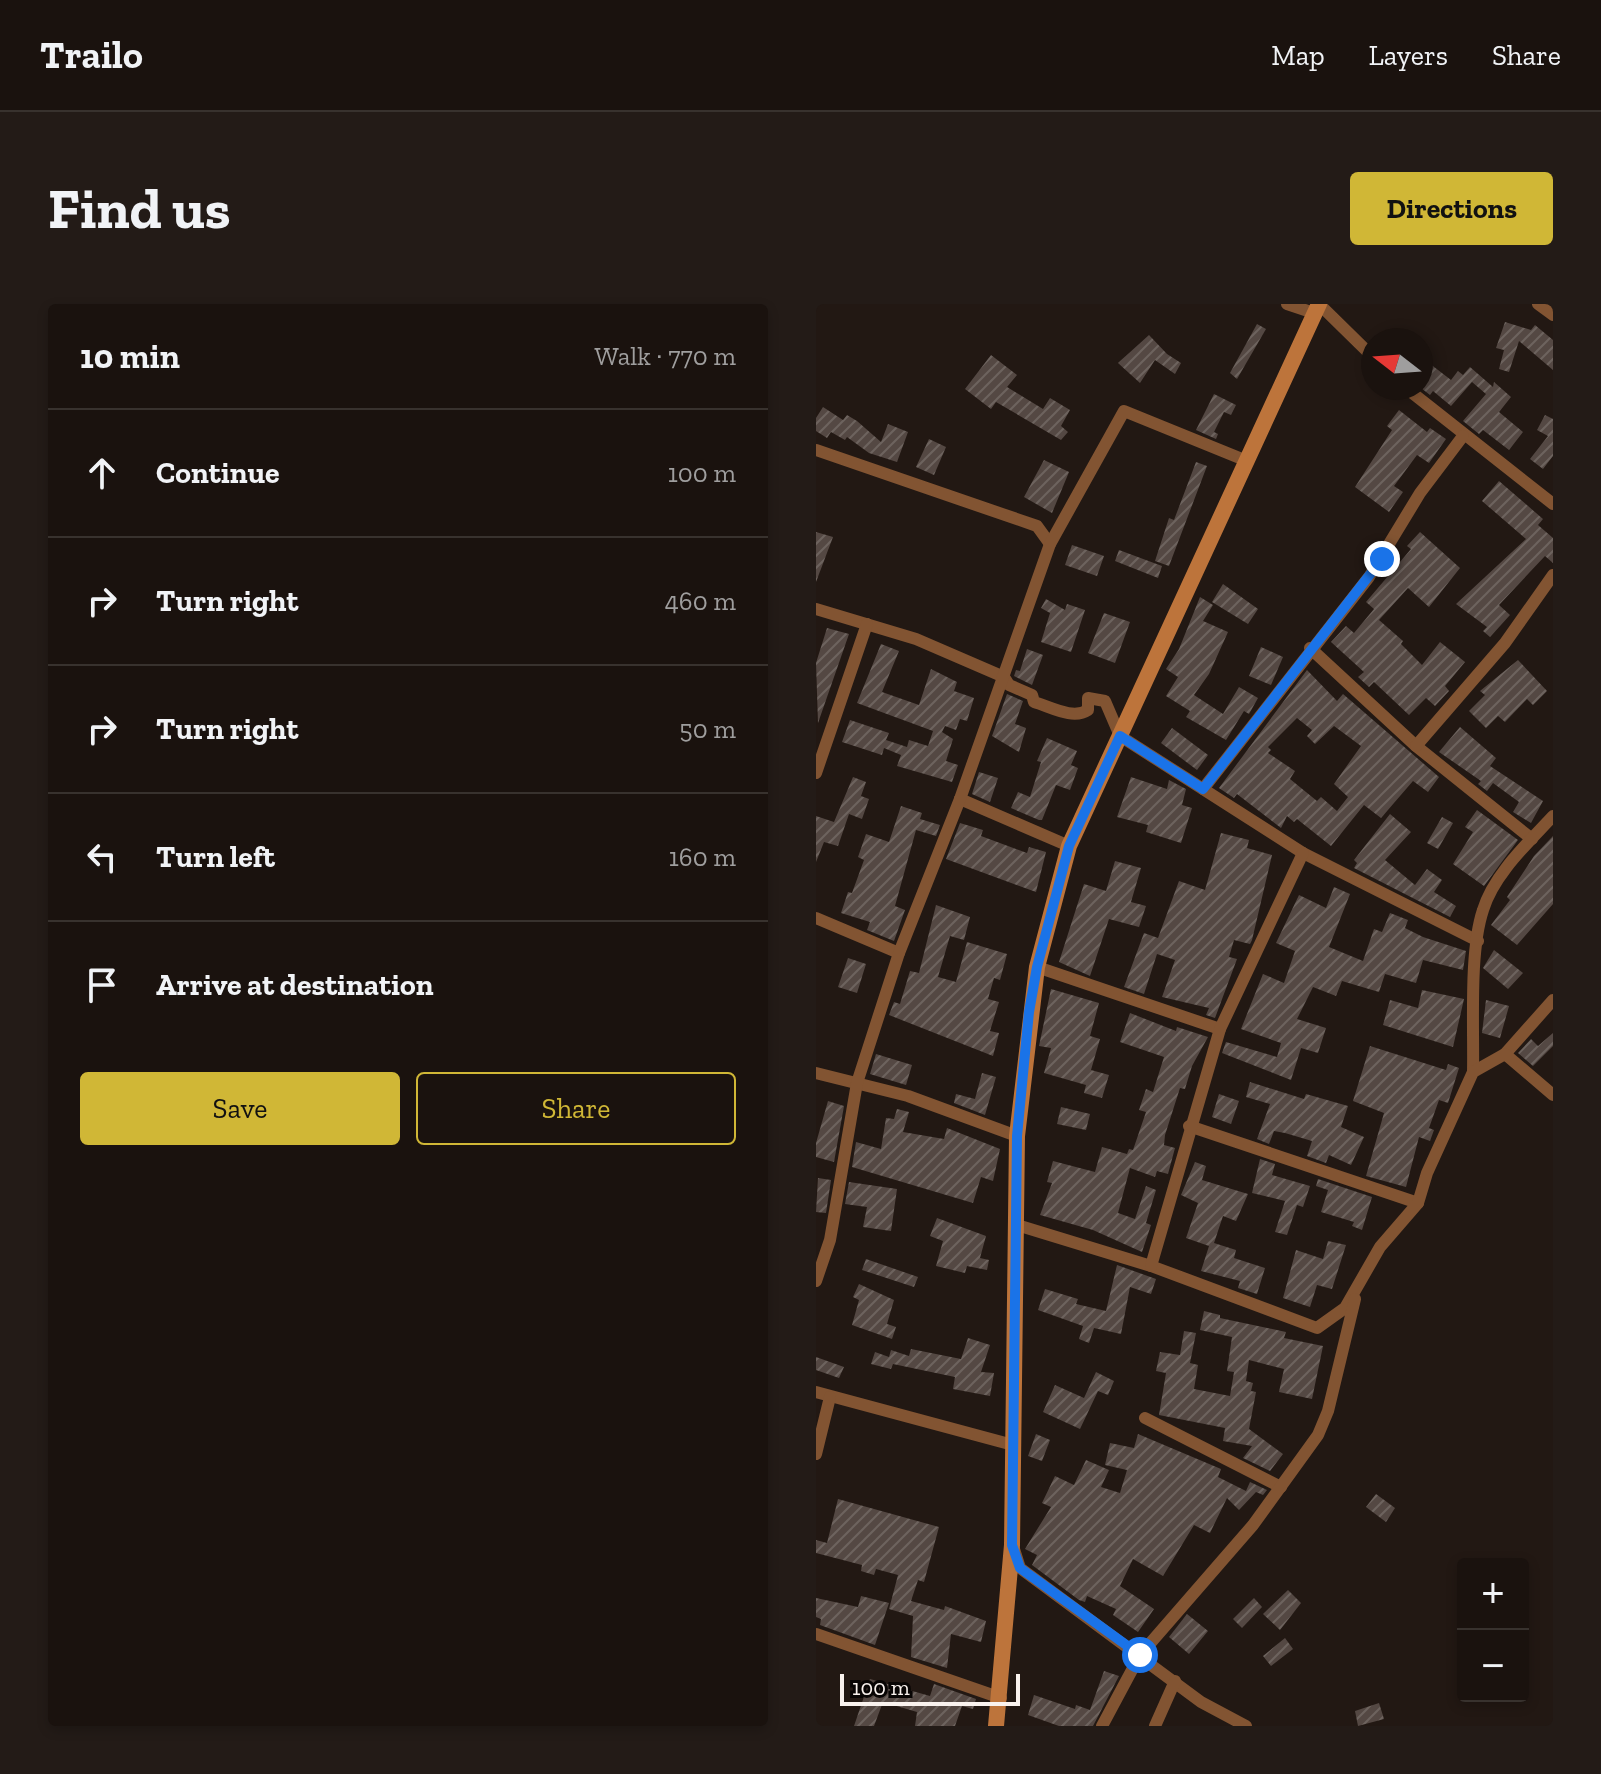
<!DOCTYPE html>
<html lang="en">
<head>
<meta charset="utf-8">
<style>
	body { margin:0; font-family:"Zilla Slab",serif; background:#231b17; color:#f1f3f6 }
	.controls { position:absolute; right:24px; bottom:24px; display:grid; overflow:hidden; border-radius:8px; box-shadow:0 4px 12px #0003 }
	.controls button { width:72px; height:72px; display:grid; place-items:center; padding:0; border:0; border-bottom:2px solid #38322e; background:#1a120e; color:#f1f3f6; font:40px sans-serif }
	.compass { position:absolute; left:545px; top:24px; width:72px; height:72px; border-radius:50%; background:#1a120e; box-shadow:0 4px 12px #0003; rotate:287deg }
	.scale { position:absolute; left:24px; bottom:20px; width:180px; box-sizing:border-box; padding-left:8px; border:4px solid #f9f2ee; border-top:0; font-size:22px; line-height:28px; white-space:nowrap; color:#f9f2ee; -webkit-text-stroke:6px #080504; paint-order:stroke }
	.stop { position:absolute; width:24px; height:24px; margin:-18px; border:6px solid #1a73e8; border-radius:50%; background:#fff }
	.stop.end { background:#1a73e8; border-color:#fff; box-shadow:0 2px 8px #0008 }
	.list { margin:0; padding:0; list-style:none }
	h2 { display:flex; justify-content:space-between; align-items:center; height:104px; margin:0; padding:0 32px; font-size:34px }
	h2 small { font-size:26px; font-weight:400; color:#9f9e9e }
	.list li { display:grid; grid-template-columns:52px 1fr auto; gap:24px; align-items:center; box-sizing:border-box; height:128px; padding:0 32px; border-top:2px solid #38322e }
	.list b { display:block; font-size:30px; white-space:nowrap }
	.list em { font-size:26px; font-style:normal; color:#9f9e9e }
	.actions { display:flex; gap:16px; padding:24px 32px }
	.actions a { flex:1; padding:18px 0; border:2px solid #d0b736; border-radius:8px; text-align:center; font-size:28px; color:#d0b736 }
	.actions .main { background:#d0b736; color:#111 }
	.icon { flex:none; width:44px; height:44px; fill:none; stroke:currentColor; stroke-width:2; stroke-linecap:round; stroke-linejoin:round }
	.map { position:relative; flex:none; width:737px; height:1422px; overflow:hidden; border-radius:8px }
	header { display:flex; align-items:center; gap:48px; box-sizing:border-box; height:112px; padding:0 40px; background:#1a120e; border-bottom:2px solid #38322e }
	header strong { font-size:38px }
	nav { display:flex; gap:44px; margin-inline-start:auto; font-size:28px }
	.intro { display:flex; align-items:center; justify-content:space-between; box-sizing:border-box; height:192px; padding:0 48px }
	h1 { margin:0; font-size:56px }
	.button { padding:20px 36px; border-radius:8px; background:#d0b736; color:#111; font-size:28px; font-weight:700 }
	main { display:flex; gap:48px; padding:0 48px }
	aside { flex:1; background:#1a120e; border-radius:8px; box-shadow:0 4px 12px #0003 }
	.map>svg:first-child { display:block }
</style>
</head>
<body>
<header>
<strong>Trailo</strong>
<nav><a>Map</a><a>Layers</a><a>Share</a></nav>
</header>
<div class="intro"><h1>Find us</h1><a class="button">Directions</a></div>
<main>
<aside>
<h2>10 min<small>Walk · 770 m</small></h2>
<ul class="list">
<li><svg class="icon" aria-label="ahead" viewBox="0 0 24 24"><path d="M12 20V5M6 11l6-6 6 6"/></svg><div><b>Continue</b></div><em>100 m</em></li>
<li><svg class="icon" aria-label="right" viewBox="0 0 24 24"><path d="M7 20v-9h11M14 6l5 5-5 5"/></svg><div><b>Turn right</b></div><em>460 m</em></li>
<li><svg class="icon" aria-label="right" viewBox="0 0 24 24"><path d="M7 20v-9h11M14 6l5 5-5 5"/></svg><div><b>Turn right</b></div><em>50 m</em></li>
<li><svg class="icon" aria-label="left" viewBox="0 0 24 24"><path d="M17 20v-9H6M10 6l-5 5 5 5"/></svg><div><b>Turn left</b></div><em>160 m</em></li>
<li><svg class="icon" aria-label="arrive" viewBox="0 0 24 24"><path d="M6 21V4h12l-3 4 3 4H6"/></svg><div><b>Arrive at destination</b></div></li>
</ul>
<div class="actions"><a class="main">Save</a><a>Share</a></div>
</aside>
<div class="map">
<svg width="737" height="1422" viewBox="0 0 737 1422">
	<defs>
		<pattern id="building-hatch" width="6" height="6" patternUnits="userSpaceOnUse" patternTransform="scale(2)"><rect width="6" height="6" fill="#544843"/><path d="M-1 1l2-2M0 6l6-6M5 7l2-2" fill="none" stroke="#6d635e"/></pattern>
	</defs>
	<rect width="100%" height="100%" fill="#221813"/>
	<g fill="url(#building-hatch)" fill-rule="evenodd">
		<path d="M689,18L715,26L719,21L737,36V66L703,37L693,68L683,65L688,46L680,44Z"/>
		<path d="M441,20L450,25L421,75L414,69Z"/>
		<path d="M333,31L351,50L365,59L359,70L339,56L324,79L302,59Z"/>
		<path d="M175,51L201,71L191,83L227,105L234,94L254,106L245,122L252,128L245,136L180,98L175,105L149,85Z"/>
		<path d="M613,59L635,76L642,67L647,71L654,63L677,83L678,78L695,93L683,108L707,128L693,146L667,126L663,130L647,117L670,90L656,78L635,102L617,87L614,91L605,84V70Z"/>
		<path d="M398,90L420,101L415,111L408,108L398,128L402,130L400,135L380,126Z"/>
		<path d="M7,103L27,116L31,111L41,117L65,138L72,120L92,128L81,158L53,149L31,133L29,136L15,128L11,134L0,127V114Z"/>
		<path d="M583,106L611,128L614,124L630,135L613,159L601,151L578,182L587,188L573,208L539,183L576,126L571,122Z"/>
		<path d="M729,111L737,115V152L727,165L714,155L732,132L721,126Z"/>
		<path d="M113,135L130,143L118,171L100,163Z"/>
		<path d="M228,156L253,168L236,209L208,193Z"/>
		<path d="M380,158L391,162L353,262L339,257L353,214L358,216Z"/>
		<path d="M683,177L727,215L722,221L737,234V259L729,252L683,301L694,311L674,333L667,327L671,323L640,300L710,235L666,197Z"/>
		<path d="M0,228L17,233L0,278Z"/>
		<path d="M604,228L644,264L613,303L592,284L563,316L587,337L585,340L606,361L624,338L649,358L629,382L633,387L619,402L610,394L593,411L558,378L553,383L542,373L548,368L515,338L530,322L538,329L558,305L550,298L595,245L591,242Z"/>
		<path d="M256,241L288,252L281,272L249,261Z"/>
		<path d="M303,246L346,262L342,274L299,257Z"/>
		<path d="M407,280L442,305L432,320L396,298Z"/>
		<path d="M384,293L397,301L387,317L412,328L393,370L378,391L407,410L423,383L442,394L433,410L428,407L410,436L370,413L374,407L350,392L362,373L350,365L363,345Z"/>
		<path d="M230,295L249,306L251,300L269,306L255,348L225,338L234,309L225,304Z"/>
		<path d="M288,309L314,318L299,359L272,349Z"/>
		<path d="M11,324L33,330L2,419L0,359Z"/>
		<path d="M65,340L83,347L66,388L103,401L115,365L141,378L138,387L158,394L151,417L144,415L140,426L129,422L126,428L137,435L130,457L142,461L136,478L81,462L85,451L68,444L66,451L26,438L34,416L73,429L70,436L91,443L93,436L112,442L117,427L41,399Z"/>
		<path d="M445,343L467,353L455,381L433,372Z"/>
		<path d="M211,345L227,351L216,381L198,372L200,366L204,367Z"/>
		<path d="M702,356L731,387L717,401L711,395L689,418L682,412L670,424L653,407L669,391L664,387Z"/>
		<path d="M491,366L521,397L527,390L623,473L612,488L597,477L565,514L548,501L515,542L481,515L478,518L471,512L465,524L421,490L418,494L403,484ZM481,414L496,426L491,432L499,440L518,422L545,442L518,480L532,493L521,507L505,493L501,497L474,475L479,467L452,449L455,446L452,443Z"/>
		<path d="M191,390L207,397L199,420L210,424L203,448L176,432Z"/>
		<path d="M644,423L680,454L674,462L727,497L715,519L697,508L703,498L677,479L671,487L662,480L665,477L623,448Z"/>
		<path d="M356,424L392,451L381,466L345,439Z"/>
		<path d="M231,434L261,447L255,461L262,464L254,486L240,481L226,516H223L195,504L202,488L214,493L225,458L221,457Z"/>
		<path d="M163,468L182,474L174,498L156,490Z"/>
		<path d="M37,473L50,478L45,492L53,495L46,515L33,510L22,542L8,538L0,558V512L18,518Z"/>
		<path d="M315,473L351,485L353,476L370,485L366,501L376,504L365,539L330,528L332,521L301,513Z"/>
		<path d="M85,502L106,509L104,515L124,521L120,532L100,526L79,602L89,606L78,637L51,626L54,618L25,609L32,588L36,589L48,556L42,553L50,530L73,538Z"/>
		<path d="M661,506L702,536L668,582L637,560L657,528L649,523Z"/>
		<path d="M574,510L595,528L569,556L599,581L611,565L626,576L618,588L640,602L634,613L538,564L541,559L538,556Z"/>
		<path d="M626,513L637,519L622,545L611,539Z"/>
		<path d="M144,519L167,526L165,532L211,549L213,543L230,548L220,588L130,555Z"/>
		<path d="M405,529L433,536L431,544L456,551L436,636L434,640L418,636L413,653L421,655L399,714L390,711L393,704L346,693L359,656L341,650L328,690L308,683L328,629L342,634L363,577L389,586Z"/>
		<path d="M737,532V600L701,641L675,621L694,596L691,593L718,552Z"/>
		<path d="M299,557L325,564L315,598L330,602L323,623L293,615L274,672L243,658L268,580L290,587Z"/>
		<path d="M518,583L534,590L513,643L547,657L558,625L566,628L574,609L592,616L589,624L607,633L650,647L647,666L607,656L600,679L569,670L563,688L526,677L520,692L497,683L481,715L510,724L502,749L485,744L475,776L406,749L410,738L461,753L465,739L425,725L447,670L468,679L479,647L460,639L483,591L510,604Z"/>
		<path d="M120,601L154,613L148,636L134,632L122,673L140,678L151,638L191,650L184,676L178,674L172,695L183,698L174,727L183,729L177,752L73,711L78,698L84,700L94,667L103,669Z"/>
		<path d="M678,646L707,669L692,685L667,664Z"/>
		<path d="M32,654L50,660L41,689L22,683Z"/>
		<path d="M235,685L283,699L274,732L284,735L275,766L293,771L286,794L268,789L270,781L228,769L235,744L223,742Z"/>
		<path d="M606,686L648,695L637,743L567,721L574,696L602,704Z"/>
		<path d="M670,696L693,702L684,734L666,729Z"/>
		<path d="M314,709L360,727L361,723L392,733L376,762L369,785L364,784L349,831L348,841L359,844L352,870L341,867L339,873L314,864L302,909L319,915L330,882L340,886L330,919L335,921L326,948L277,926L224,911L236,879L231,878L237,857L279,868L286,843L311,850L313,845L317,846L330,808L323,806L330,785L337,788L348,753L304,738Z"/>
		<path d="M737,729V742L717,762L702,749L715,735L722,742Z"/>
		<path d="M554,742L630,766L632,760L643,764L632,799L623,796L613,824L618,826L614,837L603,833L590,883L550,872L568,809L537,797Z"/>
		<path d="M60,750L96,761L90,781L54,770Z"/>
		<path d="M166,769L180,773L169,811L138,799L140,790L159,795Z"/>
		<path d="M434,778L488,795L490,790L532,802L525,823L548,833L535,861L513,851L510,859L491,852L496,837L469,829L458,827L453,840L441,835L454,800L430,793Z"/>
		<path d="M403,790L423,797L415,820L396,813Z"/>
		<path d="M12,797L28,802L18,858L0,853V839Z"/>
		<path d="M245,803L274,810L270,826L241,820Z"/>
		<path d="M81,805L93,808L87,828L128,835L131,824L184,845L177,877L165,873L157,899L36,863L40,838L65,845L70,814L78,815Z"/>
		<path d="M444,855L459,860L456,871L494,882L487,903L481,901L471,931L459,928L469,897L436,889Z"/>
		<path d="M379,858L390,862L386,876L432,890L420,917L407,912L398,939L420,946L418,954L449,964L441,990L422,984L424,977L385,967L393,942L370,934L382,899L365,891Z"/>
		<path d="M2,874L15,876L10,909L0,908Z"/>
		<path d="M502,875L556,893L546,926L536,922L538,918L505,908L512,886L500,882Z"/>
		<path d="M33,878L81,885L75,927L47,923L51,903L29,900Z"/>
		<path d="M121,914L170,932L164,954L173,956L171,966L151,962L149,969L120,962L127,937L114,932Z"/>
		<path d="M512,937L530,941L516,985L501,981L494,1003L467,994L480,946L507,955Z"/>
		<path d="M50,955L102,973L98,983L46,966Z"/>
		<path d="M301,961L340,975L335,990L314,983L305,1030L278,1024L273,1039L263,1035L267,1022L222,1006L229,985L262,995L260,1000L290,1007Z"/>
		<path d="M43,980L78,996L71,1020L80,1023L76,1035L36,1021L43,996L37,993Z"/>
		<path d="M388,1007L404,1011V1014L470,1028L468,1034L507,1042L496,1095L463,1088L468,1065L433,1056L430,1077L437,1079L435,1087L440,1088L433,1125L467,1150L454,1167L427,1154L436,1142L407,1137L409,1124L343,1111L350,1069L340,1067L344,1048L364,1051L368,1027L380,1029L374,1059L382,1061L378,1085L414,1092L418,1068L411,1067L416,1033L384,1026Z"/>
		<path d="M152,1034L174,1041L165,1068L178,1069L174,1092L137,1085L139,1073L77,1060L75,1065L55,1060L59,1048L73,1053L75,1046L93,1052L95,1045L145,1055Z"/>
		<path d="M0,1053L28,1063L23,1074L0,1066Z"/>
		<path d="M280,1068L298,1077L292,1091L282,1087L264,1125L227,1108L239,1081L268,1094Z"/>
		<path d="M220,1130L234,1136L226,1157L212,1152Z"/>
		<path d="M322,1130L405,1165L402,1173L430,1187L434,1178L451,1186L447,1191L440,1188L423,1206L411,1194L394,1229L378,1221L347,1272L317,1255L304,1282L338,1305L322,1328L297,1311L300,1305L271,1292L269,1298L263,1296L216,1261L221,1251L209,1245L235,1203L226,1199L239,1172L258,1181L270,1156L293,1166L285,1183L304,1189L311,1166L289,1161L294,1139L318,1144Z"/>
		<path d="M560,1190L579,1204L570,1218L550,1203Z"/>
		<path d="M22,1195L123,1223L108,1278L102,1276L95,1297L128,1306L129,1302L170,1317L165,1338L135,1330L131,1364L95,1353L97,1312L73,1305L82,1271L60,1265L58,1271L45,1267L46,1261L0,1249V1236L11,1239Z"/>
		<path d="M472,1286L485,1299L464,1326L447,1310Z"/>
		<path d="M45,1292L73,1299L59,1341L4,1321L5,1315L0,1313V1294L42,1303Z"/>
		<path d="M438,1294L446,1303L426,1324L417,1315Z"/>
		<path d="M371,1310L392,1327L373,1350L353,1333Z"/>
		<path d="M469,1334L477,1345L455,1362L447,1352Z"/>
		<path d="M288,1367L303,1372L277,1422H243L212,1411L218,1391L259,1405L260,1401L274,1406Z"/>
		<path d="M54,1375L114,1392L118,1380L160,1395L157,1405L146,1402L139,1422H99L101,1408L67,1398L58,1422H38Z"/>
		<path d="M563,1399L568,1415L542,1422L539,1407Z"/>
	</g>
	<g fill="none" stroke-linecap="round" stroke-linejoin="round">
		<g stroke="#825432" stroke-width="12">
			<path d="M471,0L498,9"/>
			<path d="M503,0L557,53"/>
			<path d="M722,0L737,11"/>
			<path d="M590,84L737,200"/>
			<path d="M0,146L221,222L234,240"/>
			<path d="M0,305L100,335L188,373L193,381L216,391L218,398C235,403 257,416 272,406V394L289,397L304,432L487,549L662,637"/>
			<path d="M494,344L600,442L716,535"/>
			<path d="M600,442L689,339L737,271"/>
			<path d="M0,469L51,320"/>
			<path d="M387,485L553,273L604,189L647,132"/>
			<path d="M144,495L253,542"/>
			<path d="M0,614L83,649"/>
			<path d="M221,663L404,725"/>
			<path d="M689,750L737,696"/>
			<path d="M657,768C658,722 653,648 667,606C678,570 712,539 737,512"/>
			<path d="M0,769L92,792L201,832"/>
			<path d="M373,822L602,899"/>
			<path d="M201,921L335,962L501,1024L529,1004L564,943L602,899L611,869L657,768L689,750L737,791"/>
			<path d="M335,962L404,725L487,549"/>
			<path d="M0,977L14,936L41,779L83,649L144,495L234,240L308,107L431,157"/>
			<path d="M0,1088L197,1141"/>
			<path d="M329,1114L465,1183"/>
			<path d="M0,1150L14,1093"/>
			<path d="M198,1245L204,1264L385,1398L430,1422"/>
			<path d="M0,1330L185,1394"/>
			<path d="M286,1422L324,1351L437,1221L502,1131L512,1107L539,995"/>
			<path d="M339,1422L359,1377"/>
		</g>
		<path stroke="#bd743b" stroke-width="16" d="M180,1422L196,1241L201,832L221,663L253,542L503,0"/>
	</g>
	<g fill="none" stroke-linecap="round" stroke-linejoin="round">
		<path stroke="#1a73e8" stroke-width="10" d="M324,1351L204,1264L196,1241L201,832L213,708L221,663L253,542L304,432L387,485L566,255"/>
	</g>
</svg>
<div class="controls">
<button>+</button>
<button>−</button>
</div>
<svg class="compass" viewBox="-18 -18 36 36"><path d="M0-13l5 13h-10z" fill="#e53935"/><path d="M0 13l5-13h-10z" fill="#9f9e9e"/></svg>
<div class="scale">100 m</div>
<div class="stop" style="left:324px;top:1351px"></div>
<div class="stop end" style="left:566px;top:255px"></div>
</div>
</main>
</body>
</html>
